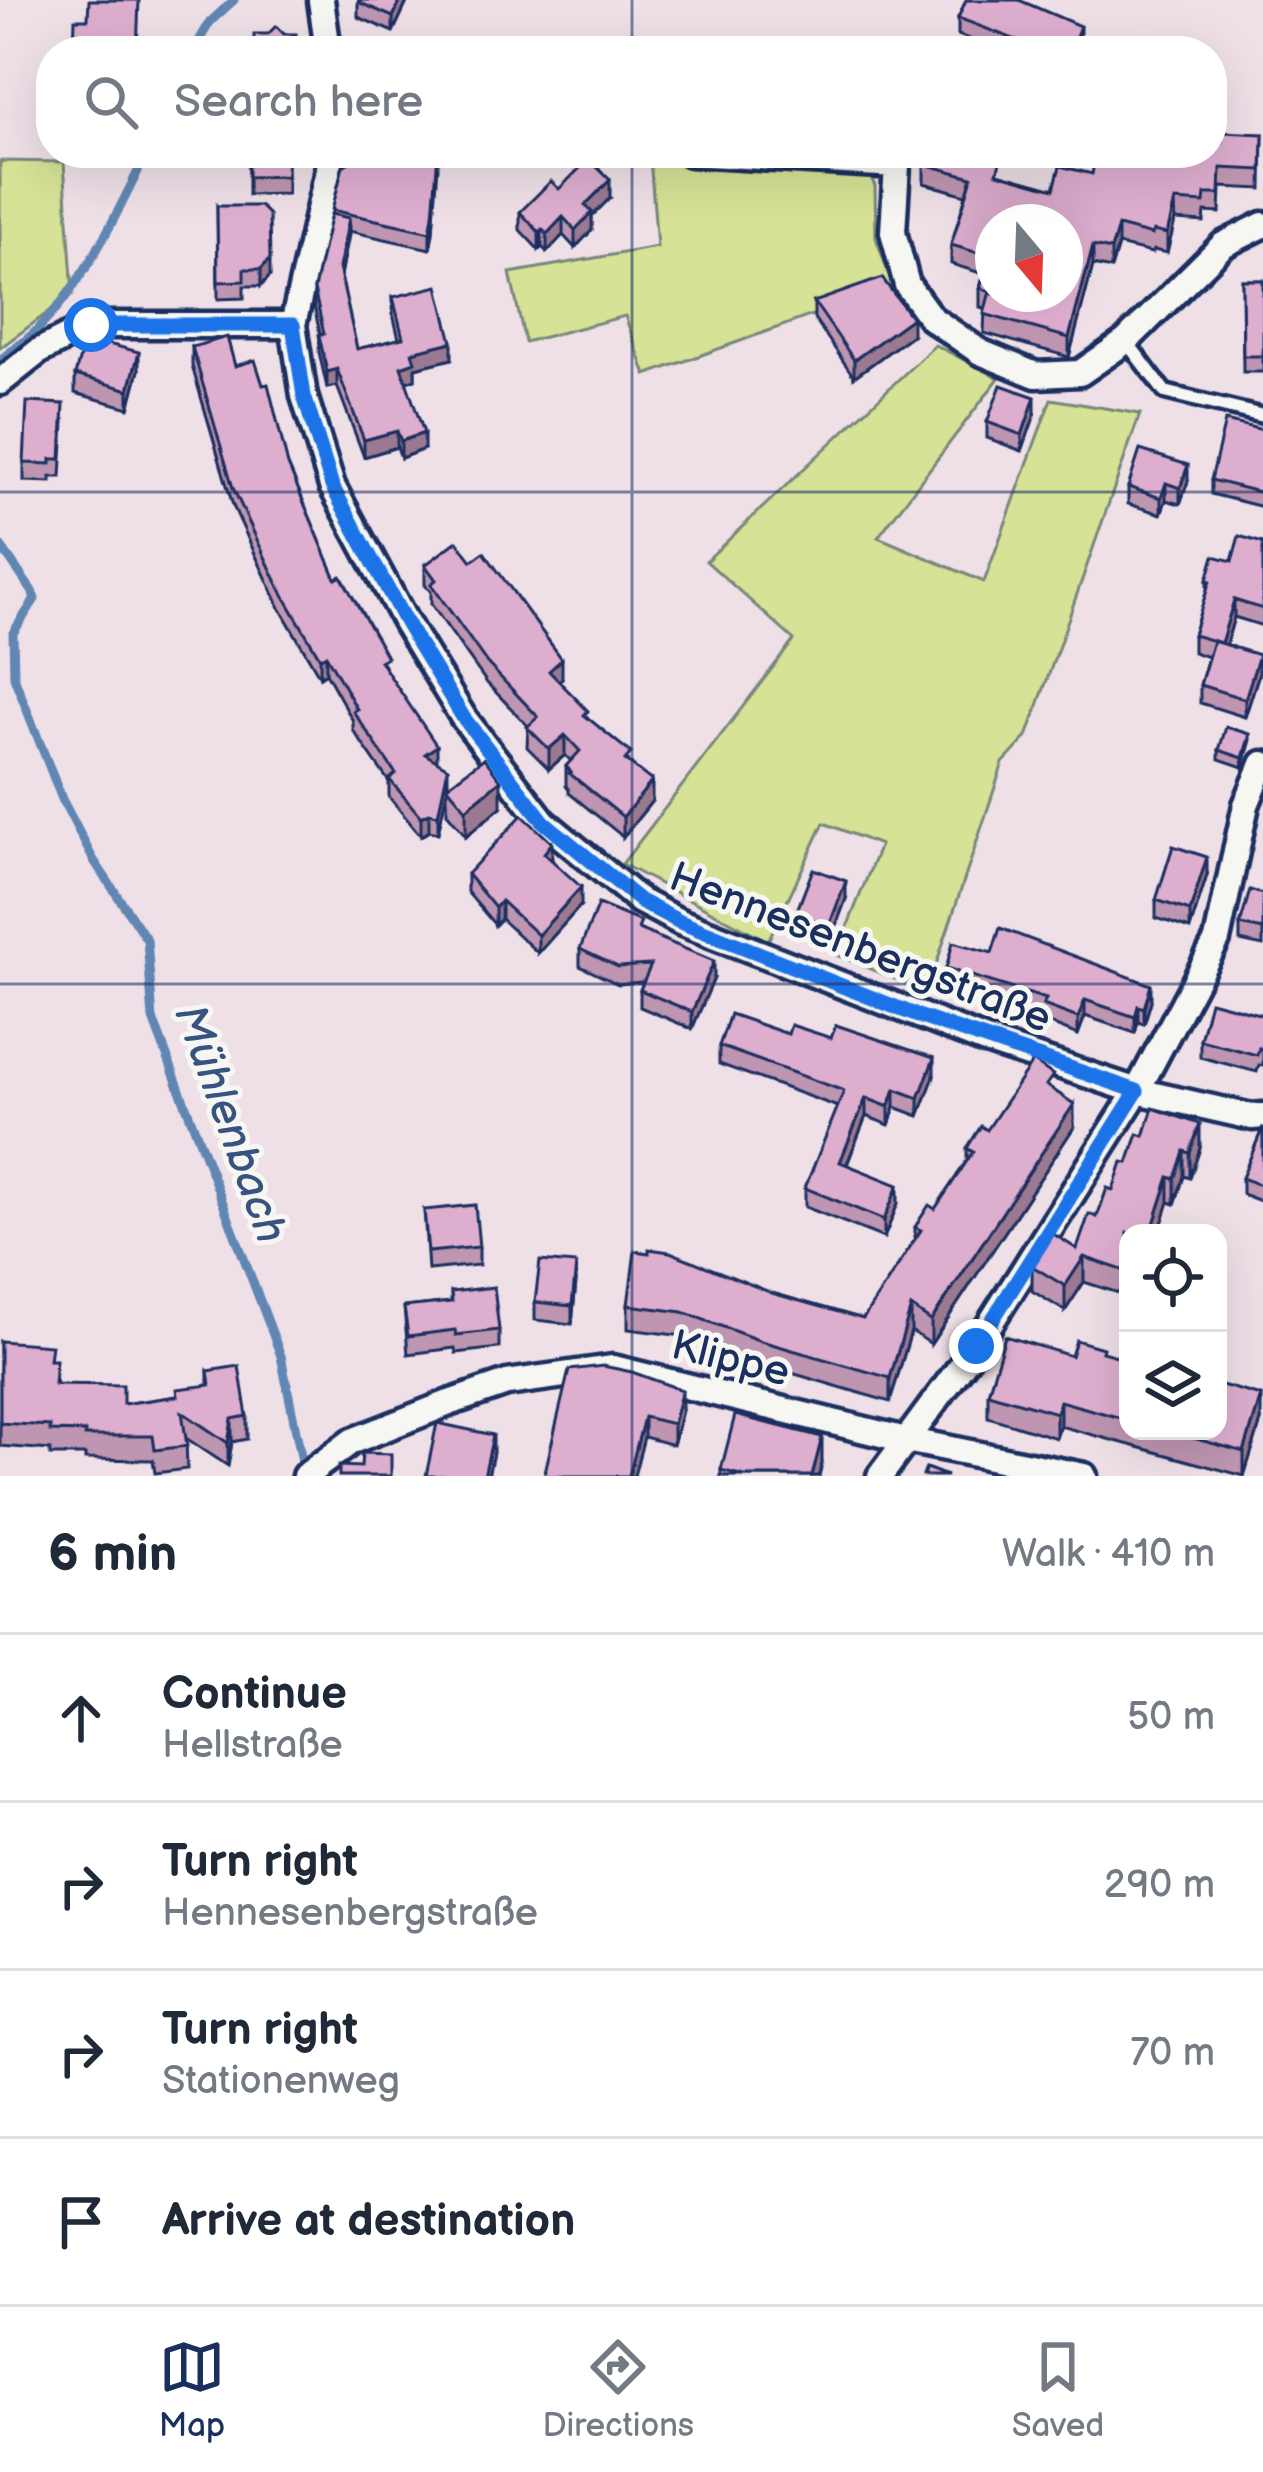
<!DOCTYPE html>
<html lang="en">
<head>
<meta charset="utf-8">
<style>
	body { margin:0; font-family:"Balsamiq Sans",sans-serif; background:#f2f2f3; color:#1f2937 }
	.controls { position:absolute; right:36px; bottom:36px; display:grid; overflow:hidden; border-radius:24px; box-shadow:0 12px 48px #0002 }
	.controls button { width:108px; height:108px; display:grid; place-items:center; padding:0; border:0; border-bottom:3px solid #e0e1e3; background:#fff; color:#1f2937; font:60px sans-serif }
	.compass { position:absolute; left:975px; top:204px; width:108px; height:108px; border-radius:50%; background:#fff; box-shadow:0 12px 48px #0002; rotate:161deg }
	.stop { position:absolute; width:36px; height:36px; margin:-27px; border:9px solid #1a73e8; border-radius:50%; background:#fff }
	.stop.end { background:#1a73e8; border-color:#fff; box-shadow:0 3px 12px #0008 }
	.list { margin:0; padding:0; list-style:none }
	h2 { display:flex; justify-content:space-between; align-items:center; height:156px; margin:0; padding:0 48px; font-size:51px }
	h2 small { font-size:39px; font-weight:400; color:#747a83 }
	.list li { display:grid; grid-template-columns:78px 1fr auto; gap:36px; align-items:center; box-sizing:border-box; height:168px; padding:0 48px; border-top:3px solid #e0e1e3 }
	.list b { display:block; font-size:45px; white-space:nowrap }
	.list p { margin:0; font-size:39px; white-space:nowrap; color:#747a83 }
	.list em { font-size:39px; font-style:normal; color:#747a83 }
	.icon { flex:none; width:66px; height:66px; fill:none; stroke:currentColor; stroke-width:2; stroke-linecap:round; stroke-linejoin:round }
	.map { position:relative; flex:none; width:1263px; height:1476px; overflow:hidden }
	.search { position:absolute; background:#fff; box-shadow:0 12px 48px #0002; left:36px; right:36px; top:36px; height:132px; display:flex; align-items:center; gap:30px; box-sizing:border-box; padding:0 42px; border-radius:48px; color:#747a83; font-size:45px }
	.sheet { height:828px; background:#fff }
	nav { display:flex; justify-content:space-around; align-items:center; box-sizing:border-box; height:168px; border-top:3px solid #e0e1e3; background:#fff; font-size:33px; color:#747a83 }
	nav a { display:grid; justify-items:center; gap:6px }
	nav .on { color:#1b2f5e }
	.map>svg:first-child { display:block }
</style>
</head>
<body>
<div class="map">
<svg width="1263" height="1476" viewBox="0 0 1263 1476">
	<rect width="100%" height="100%" fill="#efe0e8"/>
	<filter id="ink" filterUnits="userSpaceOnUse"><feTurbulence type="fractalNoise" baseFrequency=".00833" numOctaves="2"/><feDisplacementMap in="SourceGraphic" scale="24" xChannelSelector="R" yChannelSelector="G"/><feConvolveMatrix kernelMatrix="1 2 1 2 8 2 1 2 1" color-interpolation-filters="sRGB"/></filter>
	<g filter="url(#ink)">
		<g fill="#d6e295" stroke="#78887a" stroke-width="3">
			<path d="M650,158L869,173L875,186L876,238L893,286L646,375L625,316L525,342L510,273L657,247Z"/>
			<path d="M0,161L64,162L73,294L0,348Z"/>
			<path d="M935,345L999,378L878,537L984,582L1051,399L1140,414L1027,737L1003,763L927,992L836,955L880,845L824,823L768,941L622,864L794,640L706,561Z"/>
		</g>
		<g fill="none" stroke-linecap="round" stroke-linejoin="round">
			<g stroke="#6186b3" stroke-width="9">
				<path d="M193,51L210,22L234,0"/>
				<path d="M0,360C12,350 26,341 37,330C87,280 116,215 147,153"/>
				<path d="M0,545L32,591L35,599L13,633L14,677L62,799L93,859L147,940L153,1019L281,1356L304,1471"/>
			</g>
			<defs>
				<path id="lane" d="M1126,341L1165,392L1263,416"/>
				<g id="street">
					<path d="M321,0L328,51"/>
					<path d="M332,153L293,325L304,396L332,486L406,623L463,717L544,822L640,901L680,922L983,1040L1137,1091L1252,1117L1263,1116"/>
					<path d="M690,153L897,165L893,232L907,285L931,318L980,352L1036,375L1080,373L1126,341L1223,245L1263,225"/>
					<path d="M0,382L39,351L91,325H293"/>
					<path d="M305,1476L352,1441L449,1403L507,1383L613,1368L906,1440L1084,1476"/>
					<path d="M880,1476L976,1346L1137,1091L1217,940L1246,805L1263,764"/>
				</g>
			</defs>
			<use href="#lane" stroke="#1b2f5e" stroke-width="21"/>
			<use href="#street" stroke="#1b2f5e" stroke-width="33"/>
			<use href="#lane" stroke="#f6f6f2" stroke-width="12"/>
			<use href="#street" stroke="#f6f6f2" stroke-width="24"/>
		</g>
		<g fill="#bf96b2" stroke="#1b2f5e" stroke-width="3">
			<path d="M408,0L393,32L358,17V2Z"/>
			<path d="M958,18L1080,43L1077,51H1000L958,35Z"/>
			<path d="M1263,134L1262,189L1221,187L1220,213L1205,212L1204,222L1175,220L1167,253L1153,250L1152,253L1118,245L1111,269L1093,265L1069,357L984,333L985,308L980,307V288L984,274L951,264V245L966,195L924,183V164L1001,174L1054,189L1092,174L1212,153L1222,143Z"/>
			<path d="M248,153H287V194L248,195Z"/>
			<path d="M348,153H439L433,232L430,249L349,231L341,276L357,349L399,339L393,314V297L452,359L415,368V379L406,382L424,449L401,458L397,447L364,457L337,386L327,388L319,352L320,334L314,306V289L343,166L351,161Z"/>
			<path d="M559,189L610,198L592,216V230L575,248L563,235L547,252L542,247L539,250L520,230V212Z"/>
			<path d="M217,206L270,276L261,286H244V298L218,299Z"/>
			<path d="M1242,280H1263V372H1243Z"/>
			<path d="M814,302L912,335L854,377L814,318Z"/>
			<path d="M192,347L235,366L288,465L336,579L437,762L448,786L501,807L466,836L447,813V788L438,833L429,831L421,836L389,797V782L353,730V721L326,673L320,677L280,608L233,506L192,366Z"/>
			<path d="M139,370L129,408L75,393V375Z"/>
			<path d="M1035,414L1022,451L987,438V422Z"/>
			<path d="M64,422L61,477H51V482L24,481V463Z"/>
			<path d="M1263,430V507L1211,494V480Z"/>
			<path d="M1188,481L1180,504L1166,500L1161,514L1128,504V487Z"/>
			<path d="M1263,543V626L1234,617L1226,645L1259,673L1245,717L1200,703V685L1208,657L1193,652V635L1207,590V580L1232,561Z"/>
			<path d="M425,565L562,678L559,681L588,718L631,764L652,801L623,837L569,793V790L566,786V766L571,761L565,755L549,769L527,747L528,726L487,683L431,604V592L425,585Z"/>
			<path d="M1250,743L1243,767L1219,759V750Z"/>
			<path d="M552,860L581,905L538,953L501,919L495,925L467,892V874Z"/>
			<path d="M1207,875L1190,929L1156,918V900Z"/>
			<path d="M1263,894V946L1240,941V925Z"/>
			<path d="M846,899L829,944L796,931V913Z"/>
			<path d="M641,930L714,978L692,1029L640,1007V990L643,982L618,984L580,966V949Z"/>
			<path d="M946,968L1151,1001L1144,1024L1138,1022L1135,1033L1085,1016L1078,1035L1043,1021V1015L946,984Z"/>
			<path d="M1263,1015V1066L1259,1065L1257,1072L1200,1057V1040Z"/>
			<path d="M788,1034L934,1076L919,1116L895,1107L889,1125L866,1116L847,1165L898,1203L884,1238L805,1207V1188L838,1107L719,1064V1046Z"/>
			<path d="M1053,1090L1074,1127L931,1344L911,1331L890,1402L761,1364L683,1336L628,1329V1305L772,1293L863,1319L915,1240V1227L935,1209L967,1160V1148L987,1130Z"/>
			<path d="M1263,1127V1202L1242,1194V1178Z"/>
			<path d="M1200,1148L1190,1178L1184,1176L1175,1204L1169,1202L1128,1233V1296L1084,1282L1065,1311L1032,1291V1266L1077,1249L1128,1163Z"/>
			<path d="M424,1210L479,1247V1265L428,1270Z"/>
			<path d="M576,1282L572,1324L535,1320V1302Z"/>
			<path d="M451,1292L499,1330V1348L456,1353L455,1348L408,1354L404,1307L451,1302Z"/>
			<path d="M0,1341L51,1360L56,1384L123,1404L177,1396L208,1385V1371L247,1416V1439L232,1442L228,1466L186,1438L187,1469L155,1473L153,1460L85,1459V1455H50V1450L0,1446V1448Z"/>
			<path d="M1103,1353L1128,1360V1431H1218L1261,1421L1244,1476L1060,1426L1056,1438L988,1417V1393L1071,1356Z"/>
			<path d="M569,1370L682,1410L673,1445L644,1437Z"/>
			<path d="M822,1463L819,1476H721V1470Z"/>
		</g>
		<g fill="#9b7a91" stroke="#1b2f5e" stroke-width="3">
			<path d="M401,0H408L393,32V17Z"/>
			<path d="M1080,26V43L1077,51H1070Z"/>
			<path d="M438,153L433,232L430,249V232Z"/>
			<path d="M610,180V198L592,216V230L575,248V230L585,205Z"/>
			<path d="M1175,201V220L1167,253V234Z"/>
			<path d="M563,217V235L547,252V234Z"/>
			<path d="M349,218V235L339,285V268Z"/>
			<path d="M1118,226V245L1111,269V250Z"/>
			<path d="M542,229V247L539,250V232Z"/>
			<path d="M1093,246V265L1069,357V338Z"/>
			<path d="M270,259V276L261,286V269Z"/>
			<path d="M912,318V335L854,377V360Z"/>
			<path d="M452,342V359L415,368V379L401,384V367L412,352Z"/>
			<path d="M139,352V370L129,408V390Z"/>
			<path d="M337,369V386L327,388V372Z"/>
			<path d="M1035,397V414L1022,451V435Z"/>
			<path d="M397,431V447L364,457V440Z"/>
			<path d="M424,433V449L401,458V441Z"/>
			<path d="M1188,465V481L1180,504V488Z"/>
			<path d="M1166,483V500L1161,514V498Z"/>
			<path d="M1234,600V617L1221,661V644Z"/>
			<path d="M326,655V673L320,677V658Z"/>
			<path d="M1259,655V673L1245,717V699Z"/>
			<path d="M562,659V678L549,691V671Z"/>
			<path d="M1250,734V743L1243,767V758Z"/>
			<path d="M565,735V755L549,769V749Z"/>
			<path d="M437,746V764L425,754Z"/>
			<path d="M448,768V786L438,833V815Z"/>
			<path d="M501,780V807L466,836V809Z"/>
			<path d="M652,781V801L623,837V817Z"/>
			<path d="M429,813V831L421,836V817Z"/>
			<path d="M552,843V861L544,853Z"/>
			<path d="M1207,857V875L1190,929V911Z"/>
			<path d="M846,881V899L829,944V926Z"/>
			<path d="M581,887V905L538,953V935Z"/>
			<path d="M501,901V919L495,925V908Z"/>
			<path d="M714,961V978L692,1029V1012Z"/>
			<path d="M1151,985V1001L1144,1024V1008Z"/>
			<path d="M1085,1000V1016L1078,1035V1018Z"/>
			<path d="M1138,1006V1022L1135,1033V1017Z"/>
			<path d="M934,1058V1076L919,1116V1098Z"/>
			<path d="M895,1089V1107L889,1125V1107Z"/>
			<path d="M866,1098V1116L840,1181V1162Z"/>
			<path d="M1074,1104V1127L931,1344V1321Z"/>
			<path d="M1200,1124V1148L1190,1178V1153Z"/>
			<path d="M1184,1151V1176L1175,1204V1179Z"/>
			<path d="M1169,1177V1202L1159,1233H1151Z"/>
			<path d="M898,1185V1203L884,1238V1220Z"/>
			<path d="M1084,1257V1282L1065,1311V1286Z"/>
			<path d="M576,1264V1282L572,1324V1306Z"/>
			<path d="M911,1307V1331L890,1402V1378Z"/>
			<path d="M682,1390V1410L673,1445V1424Z"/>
			<path d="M1261,1396V1421L1244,1476V1452Z"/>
			<path d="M1060,1401V1426L1056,1438V1413Z"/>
			<path d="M644,1417V1437L634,1476H629Z"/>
			<path d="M232,1419V1442L228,1466V1443Z"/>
			<path d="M493,1435V1453L488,1476H484Z"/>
			<path d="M822,1437V1463L819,1476H812Z"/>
		</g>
		<g fill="#deaecf" stroke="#1b2f5e" stroke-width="3" fill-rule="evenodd">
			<path d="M89,0H139L137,51H74L75,19H88Z"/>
			<path d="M359,0H401L393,17L358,2Z"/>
			<path d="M966,0H1019L1080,26L1070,51H1045L958,18Z"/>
			<path d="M276,26L284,34H296V51H254V34H268Z"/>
			<path d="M1222,132L1263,134L1262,170L1221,168L1220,194H1205L1204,203L1175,201L1167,234L1153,231L1152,235L1118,226L1111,250L1093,246L1069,338L984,314L990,291L980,288L989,256L951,245L972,177L924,164L928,153H980L1001,159L997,173L1054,189L1060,166L1092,174L1096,153H1212V142L1222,143ZM993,222H1065V294H993Z"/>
			<path d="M248,153H287V176L248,177Z"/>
			<path d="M357,153H438L433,215L430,232L332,210L343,166L359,156Z"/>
			<path d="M589,159L610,180L585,205L592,212L575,230L563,217L547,234L542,229L539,232L520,212L551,181L559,189Z"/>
			<path d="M217,206H260L269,215L270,259L261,269H244V281L218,282Z"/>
			<path d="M331,214L349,218L339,268L357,349L403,338L393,297L438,286L452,342L412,352L415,362L401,367L424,433L401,441L397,431L364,440L337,369L327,372L319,335L324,334L314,289Z"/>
			<path d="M882,278L912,318L854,360L814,302Z"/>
			<path d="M1242,280H1263V356H1243Z"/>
			<path d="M227,337L235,366L255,360L263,385L268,384L288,465L336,579L341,576L387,657L380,661L437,746L425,754L448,768L438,815L429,813L421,817L389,779L396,774L353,711L357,709L326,655L320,658L280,589L233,488L192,347Z"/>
			<path d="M85,338L139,352L129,390L75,375Z"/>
			<path d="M1001,385L1035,397L1022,435L987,422Z"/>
			<path d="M27,402L64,404L61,459H51V464L24,463Z"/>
			<path d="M1225,421L1263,430V493L1211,480Z"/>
			<path d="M1140,450L1188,465L1180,488L1166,483L1161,498L1128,487Z"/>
			<path d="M1239,536L1263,543V609L1234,600L1221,643L1193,635L1210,581L1207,580L1214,556L1232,561Z"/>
			<path d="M457,541L472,561L484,552L562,659L549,671L588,711L584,715L631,753L625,760L652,781L623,817L569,773L571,772L566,766L580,751L565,735L549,749L527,727L538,717L487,663L431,584L436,580L425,565Z"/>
			<path d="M1213,641L1259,655L1245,699L1200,685Z"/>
			<path d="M1226,727L1250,734L1243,758L1219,750Z"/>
			<path d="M484,758L501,780L466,809L447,786Z"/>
			<path d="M522,815L552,843L544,853L581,887L538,935L501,901L495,908L467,874Z"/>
			<path d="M1173,846L1207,857L1190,911L1156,900Z"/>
			<path d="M813,869L846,881L829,926L796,913Z"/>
			<path d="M1250,890L1263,894V930L1240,925Z"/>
			<path d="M598,904L641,922L638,929L714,961L692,1012L640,990L651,965L618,967L580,949Z"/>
			<path d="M1000,928L1151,985L1144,1008L1138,1006L1135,1017L1085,1000L1078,1018L1043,1005L1046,999L946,968L953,942L992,953Z"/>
			<path d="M1210,1001L1263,1015V1050L1259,1048L1257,1055L1200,1040Z"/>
			<path d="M730,1014L788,1034L791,1025L831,1038L836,1025L934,1058L919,1098L895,1089L889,1107L866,1098L840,1162L898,1185L884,1220L805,1188L844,1091L719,1046Z"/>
			<path d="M1033,1061L1053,1075L1046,1085L1074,1104L931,1321L911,1307L890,1378L761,1341L683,1312L628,1305L635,1251L649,1253V1249L670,1252L772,1293L863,1319L921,1230L915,1227L929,1205L935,1209L973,1152L967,1148L981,1126L987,1130Z"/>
			<path d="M1153,1108L1200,1124L1190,1153L1184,1151L1175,1179L1169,1177L1151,1233H1128V1272L1084,1257L1065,1286L1032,1266L1052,1233L1077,1249L1089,1214L1097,1217L1107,1188L1113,1190L1122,1162L1128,1163L1138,1134L1144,1136Z"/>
			<path d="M1263,1127V1186L1242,1178Z"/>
			<path d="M475,1205L479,1247L428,1252L424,1210Z"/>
			<path d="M540,1261L576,1264L572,1306L535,1302Z"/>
			<path d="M494,1287L499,1330L456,1335L455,1330L408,1336L404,1307L452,1302L451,1292Z"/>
			<path d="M1005,1336L1071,1356L1076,1340L1103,1348L1102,1352L1128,1359V1420L1060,1401L1056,1413L988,1393Z"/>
			<path d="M0,1341L51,1345L49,1360H56L54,1384L123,1385V1404L178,1396L177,1389L210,1385L208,1371L239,1366L247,1416L232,1419L228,1443L182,1412L187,1446L155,1450L153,1436H85V1432L50,1431V1426L0,1423V1425Z"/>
			<path d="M603,1366L632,1372L682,1390L673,1424L644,1417L629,1476H544L569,1370Z"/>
			<path d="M1218,1384L1261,1396L1244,1452L1167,1431H1218Z"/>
			<path d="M735,1415L822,1437L812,1476H744L721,1470Z"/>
			<path d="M437,1423L493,1435L484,1476H426Z"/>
			<path d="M362,1453L391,1454V1476H339V1466L361,1467Z"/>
			<path d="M926,1468L947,1476H923Z"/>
		</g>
	</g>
	<g fill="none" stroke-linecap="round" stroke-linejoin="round" filter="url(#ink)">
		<path stroke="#1a73e8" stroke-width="15" d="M91,325H293L304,396L332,486L406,623L463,717L544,822L640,901L680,922L918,1016L1137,1091L976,1346"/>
	</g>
	<path fill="none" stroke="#1b2f5e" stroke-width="3" stroke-opacity="0.55" d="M632,0V51M632,153V1476M0,492H1263M0,984H1263"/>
	<g text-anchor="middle" stroke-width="10" stroke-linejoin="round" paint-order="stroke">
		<g font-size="42" fill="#1b2f5e" stroke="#f6f6f2">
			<text transform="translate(861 946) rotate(21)" y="15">Hennesenbergstraße</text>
			<text transform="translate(731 1357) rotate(14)" y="15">Klippe</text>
		</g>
		<g font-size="45" font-style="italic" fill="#385381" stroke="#f6f6f2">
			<text transform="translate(232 1123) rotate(70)" y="16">Mühlenbach</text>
		</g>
	</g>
</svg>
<div class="controls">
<button><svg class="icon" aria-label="locate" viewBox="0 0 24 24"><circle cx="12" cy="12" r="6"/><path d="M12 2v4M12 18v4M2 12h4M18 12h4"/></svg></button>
<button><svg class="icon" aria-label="layers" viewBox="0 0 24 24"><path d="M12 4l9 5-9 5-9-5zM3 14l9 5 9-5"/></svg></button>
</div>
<svg class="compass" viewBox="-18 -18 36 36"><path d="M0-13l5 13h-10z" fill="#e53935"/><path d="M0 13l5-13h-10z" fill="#747a83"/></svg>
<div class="stop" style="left:91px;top:325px"></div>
<div class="stop end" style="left:976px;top:1346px"></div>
<div class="search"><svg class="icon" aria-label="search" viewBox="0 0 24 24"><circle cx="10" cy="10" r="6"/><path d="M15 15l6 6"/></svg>Search here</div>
</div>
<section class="sheet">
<h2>6 min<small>Walk · 410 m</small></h2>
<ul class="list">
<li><svg class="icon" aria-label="ahead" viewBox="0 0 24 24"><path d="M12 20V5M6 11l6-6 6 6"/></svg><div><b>Continue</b><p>Hellstraße</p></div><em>50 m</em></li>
<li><svg class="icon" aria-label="right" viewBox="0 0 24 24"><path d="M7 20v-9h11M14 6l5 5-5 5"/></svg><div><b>Turn right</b><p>Hennesenbergstraße</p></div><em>290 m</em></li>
<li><svg class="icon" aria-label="right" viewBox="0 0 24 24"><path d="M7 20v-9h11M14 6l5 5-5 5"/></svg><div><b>Turn right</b><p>Stationenweg</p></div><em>70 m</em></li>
<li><svg class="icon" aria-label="arrive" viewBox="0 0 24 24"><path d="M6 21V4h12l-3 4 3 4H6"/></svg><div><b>Arrive at destination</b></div></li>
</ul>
</section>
<nav>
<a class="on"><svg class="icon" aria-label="map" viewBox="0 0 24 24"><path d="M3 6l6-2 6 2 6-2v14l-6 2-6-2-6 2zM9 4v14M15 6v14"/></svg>Map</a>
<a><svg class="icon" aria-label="directions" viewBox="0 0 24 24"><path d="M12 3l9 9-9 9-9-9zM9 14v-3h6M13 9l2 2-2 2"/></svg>Directions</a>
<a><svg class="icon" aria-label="saved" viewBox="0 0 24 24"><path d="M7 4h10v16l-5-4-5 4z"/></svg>Saved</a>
</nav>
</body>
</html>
